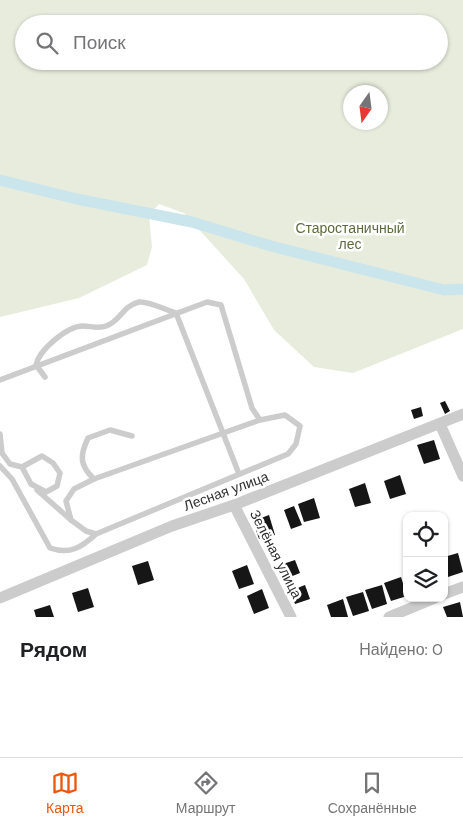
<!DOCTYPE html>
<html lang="ru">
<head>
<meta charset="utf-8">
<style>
	body { margin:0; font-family:"DM Sans",sans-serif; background:#f6f6f6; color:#202124 }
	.controls { position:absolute; right:15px; bottom:15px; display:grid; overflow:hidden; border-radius:10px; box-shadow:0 1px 4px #0004 }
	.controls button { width:45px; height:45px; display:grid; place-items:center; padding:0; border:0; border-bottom:1px solid #e0e0e0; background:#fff; color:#202124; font:25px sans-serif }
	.compass { position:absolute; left:343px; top:85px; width:45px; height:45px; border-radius:50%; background:#fff; box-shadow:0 1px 4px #0004; rotate:194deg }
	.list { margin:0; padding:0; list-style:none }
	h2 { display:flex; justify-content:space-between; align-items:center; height:65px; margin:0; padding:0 20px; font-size:21px }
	h2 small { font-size:16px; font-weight:400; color:#757577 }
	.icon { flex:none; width:28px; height:28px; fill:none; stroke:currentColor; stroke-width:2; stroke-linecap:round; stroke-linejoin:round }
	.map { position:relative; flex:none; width:463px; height:617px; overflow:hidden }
	.search { position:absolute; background:#fff; box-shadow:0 1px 4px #0004; left:15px; right:15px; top:15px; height:55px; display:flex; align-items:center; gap:12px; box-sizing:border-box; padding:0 18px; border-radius:28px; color:#757577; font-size:19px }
	.sheet { height:140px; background:#fff }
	nav { display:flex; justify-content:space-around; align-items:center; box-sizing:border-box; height:70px; border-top:1px solid #e0e0e0; background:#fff; font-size:14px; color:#757577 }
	nav a { display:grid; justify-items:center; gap:2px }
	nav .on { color:#ea580c }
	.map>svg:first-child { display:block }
</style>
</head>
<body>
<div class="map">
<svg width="463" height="617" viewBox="0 0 463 617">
	<rect width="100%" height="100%" fill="#fff"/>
	<path fill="#e8ecdd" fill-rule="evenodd" d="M0,0H463V329L353,373L314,367L274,330L244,279L184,213L159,204L149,215L152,247L147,265L79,298L0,317ZM24,24H439V61H24ZM350,92H380V122H350Z"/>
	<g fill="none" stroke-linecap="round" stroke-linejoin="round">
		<path stroke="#cae5ec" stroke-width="11" d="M0,180L77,199L192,222L271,246L444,290L463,289"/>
	</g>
	<g fill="#161616">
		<path d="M445,401L450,411L445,414L440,403Z"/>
		<path d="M421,407L423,416L414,419L411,410Z"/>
		<path d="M434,440L440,459L424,464L417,445Z"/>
		<path d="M400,475L406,494L390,499L384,481Z"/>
		<path d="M365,483L371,503L355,507L349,489Z"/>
		<path d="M314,498L320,518L304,522L298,504Z"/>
		<path d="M294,506L302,525L291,529L284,510Z"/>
		<path d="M269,515L275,535L259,539L253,521Z"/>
		<path d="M458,553L463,572L448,577L444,557Z"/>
		<path d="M295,560L300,573L285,579L280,565Z"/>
		<path d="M148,561L154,580L138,585L132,566Z"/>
		<path d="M247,565L254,584L239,589L232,571Z"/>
		<path d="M401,577L407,596L391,601L384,583Z"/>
		<path d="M305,585L310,599L295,604L290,591Z"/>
		<path d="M382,585L387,604L372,609L365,590Z"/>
		<path d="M88,588L94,607L78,612L72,593Z"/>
		<path d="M262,589L269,608L254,614L247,596Z"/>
		<path d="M363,592L369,611L353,616L346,597Z"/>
		<path d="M343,599L348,617H331L327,605Z"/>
		<path d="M460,602L463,617H447L443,607Z"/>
		<path d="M50,605L54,617H36L34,610Z"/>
	</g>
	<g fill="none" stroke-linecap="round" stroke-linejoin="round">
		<g stroke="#ccc" stroke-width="5.5">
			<path d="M45,377L36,365C39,350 67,326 83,326C90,326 99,329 106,326C121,321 122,306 139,302C149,301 166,310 176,313L239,474"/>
			<path d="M0,380L207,302L221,305L252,408L260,420"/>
			<path d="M285,415L300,426L296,444L288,454L96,534L86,531L71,520L66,501L74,489L94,479L260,420Z"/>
			<path d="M0,434L2,453L10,464L22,467L42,456L53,463L60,473L57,486L46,492L31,484L22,467"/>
			<path d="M0,466L12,479L50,548C70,555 82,547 96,534"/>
			<path d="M94,479C79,465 80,455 88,438L110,430L132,436"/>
			<path d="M37,490L71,520"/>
		</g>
		<g stroke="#ccc" stroke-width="11">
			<path d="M440,424L463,476"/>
			<path d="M234,505L291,617"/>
			<path d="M444,594L463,587"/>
			<path d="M0,598L172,526L234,505L463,414"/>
			<path d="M389,617L435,598"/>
		</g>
	</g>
	<g text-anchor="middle" stroke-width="5" stroke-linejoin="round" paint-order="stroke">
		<g font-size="14" fill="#5b6b3c" stroke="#fff">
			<text x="350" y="233">Старостаничный<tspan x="350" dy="16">лес</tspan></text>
		</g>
		<g font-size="14" fill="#2f2f2f" stroke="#fff">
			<text transform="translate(226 491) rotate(-20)" y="5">Лесная улица</text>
			<text transform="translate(276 554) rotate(63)" y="5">Зелёная улица</text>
		</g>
	</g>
</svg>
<div class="controls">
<button><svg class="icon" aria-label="locate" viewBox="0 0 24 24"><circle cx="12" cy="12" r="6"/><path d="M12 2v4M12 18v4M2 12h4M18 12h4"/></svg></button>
<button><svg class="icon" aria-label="layers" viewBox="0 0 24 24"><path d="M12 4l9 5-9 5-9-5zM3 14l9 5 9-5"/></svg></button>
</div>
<svg class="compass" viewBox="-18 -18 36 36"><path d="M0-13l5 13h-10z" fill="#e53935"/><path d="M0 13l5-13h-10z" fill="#757577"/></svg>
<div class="search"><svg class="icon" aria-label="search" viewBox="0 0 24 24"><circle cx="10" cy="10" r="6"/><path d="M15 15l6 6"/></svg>Поиск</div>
</div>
<section class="sheet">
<h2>Рядом<small>Найдено: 0</small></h2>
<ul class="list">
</ul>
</section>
<nav>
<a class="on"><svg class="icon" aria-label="map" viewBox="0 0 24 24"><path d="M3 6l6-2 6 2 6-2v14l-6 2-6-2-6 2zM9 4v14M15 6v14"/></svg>Карта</a>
<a><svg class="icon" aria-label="directions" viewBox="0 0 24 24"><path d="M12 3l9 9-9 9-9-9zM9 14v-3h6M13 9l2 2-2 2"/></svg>Маршрут</a>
<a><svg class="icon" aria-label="saved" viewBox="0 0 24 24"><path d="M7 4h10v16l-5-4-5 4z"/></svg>Сохранённые</a>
</nav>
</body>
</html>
